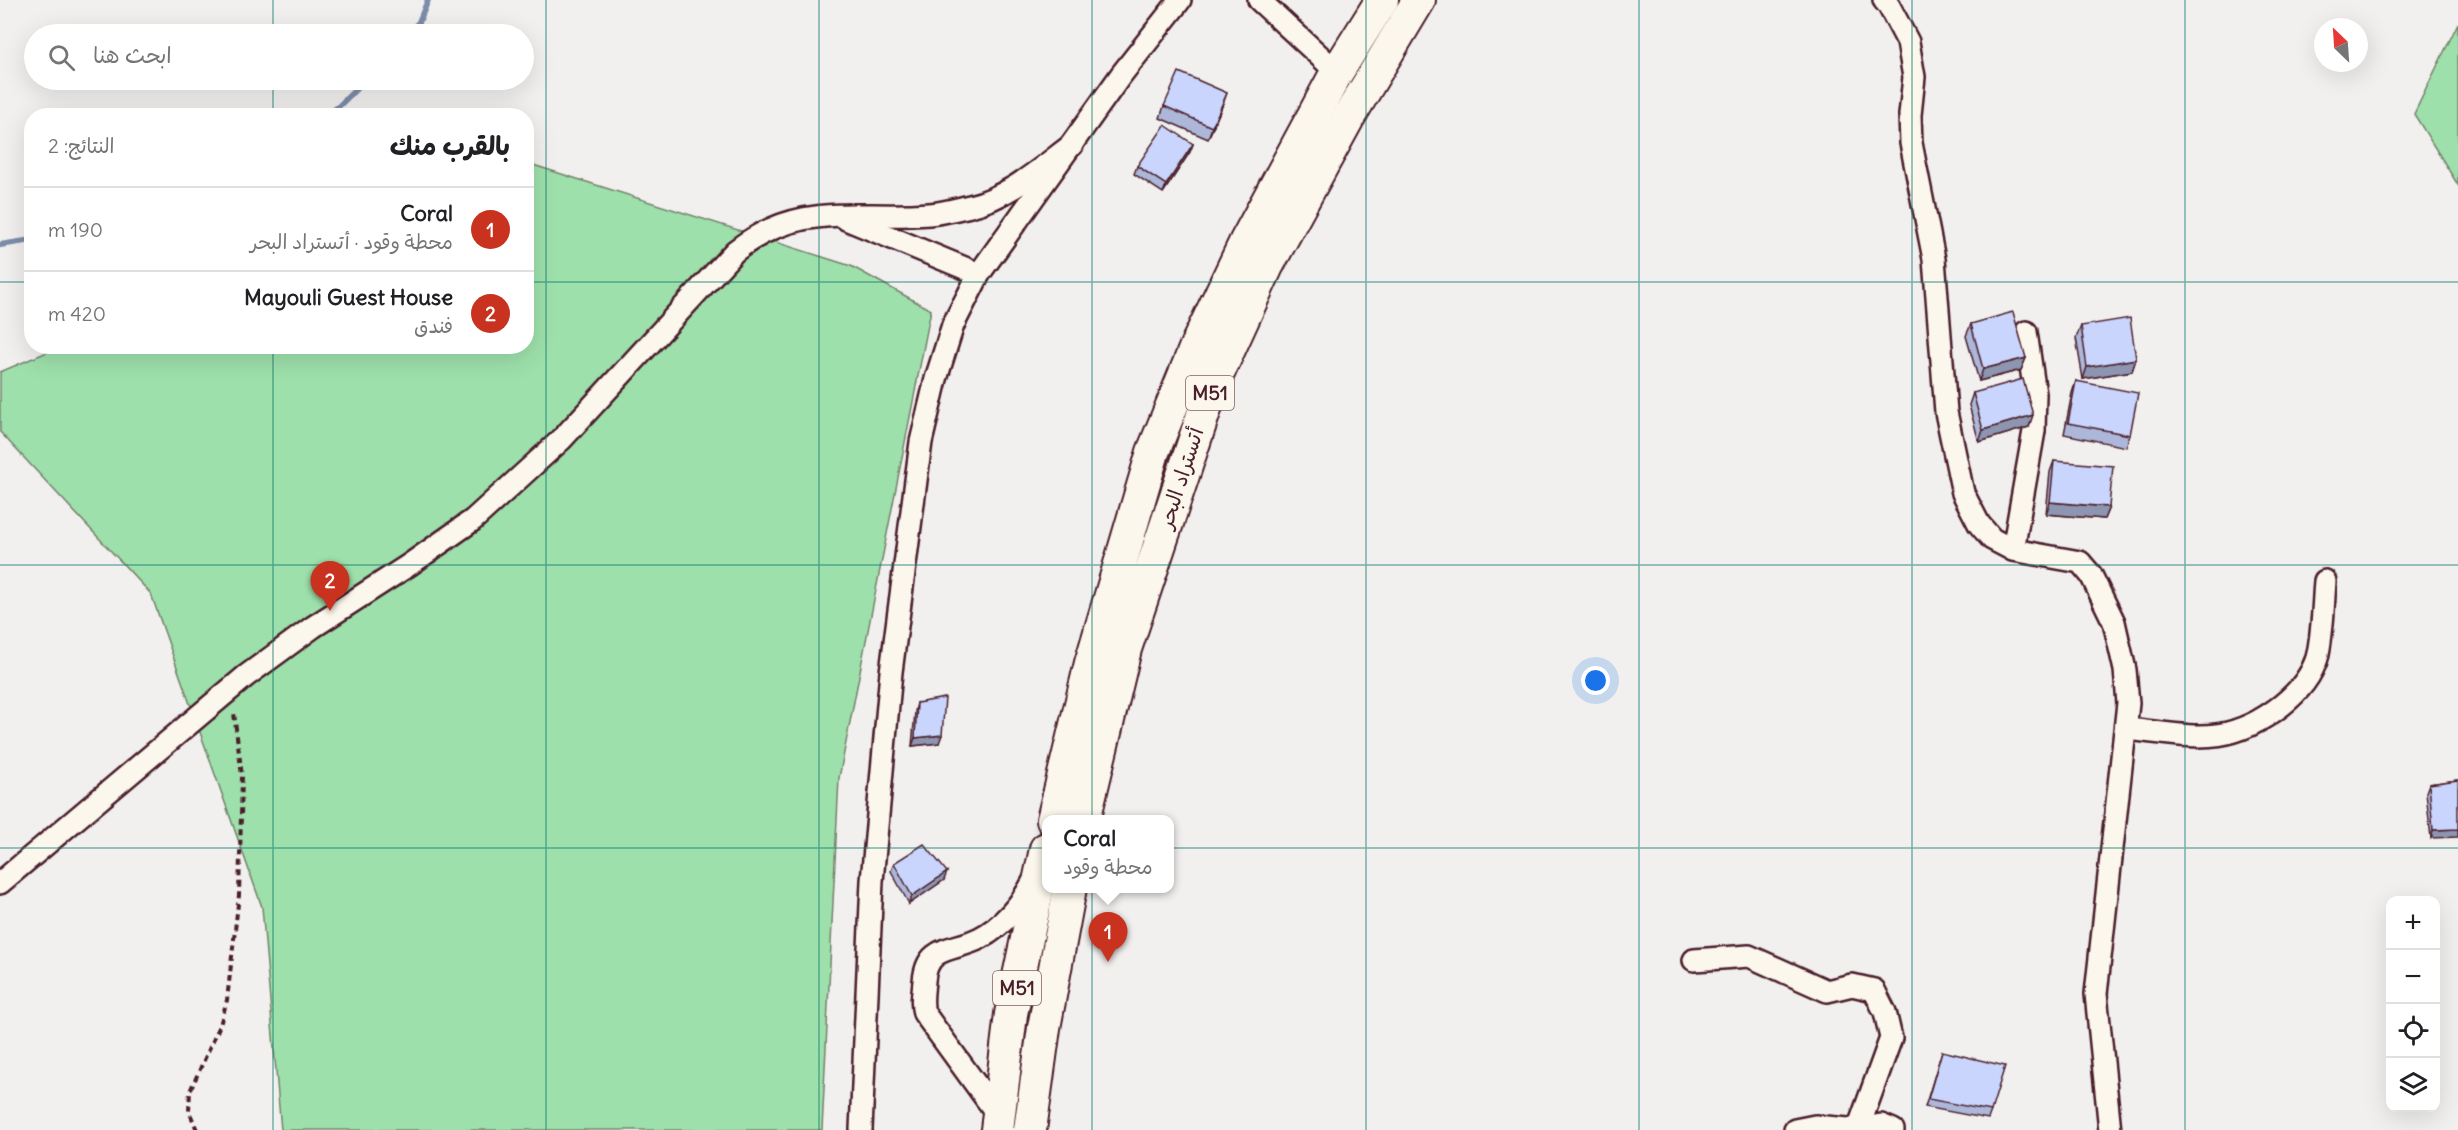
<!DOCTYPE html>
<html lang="ar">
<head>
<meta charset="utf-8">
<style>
	body { margin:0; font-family:Delius,"Playpen Sans Arabic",sans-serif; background:#f2f2f2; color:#202124; direction:rtl }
	.controls { position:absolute; right:18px; bottom:18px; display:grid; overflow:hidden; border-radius:12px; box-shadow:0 6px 24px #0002 }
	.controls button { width:54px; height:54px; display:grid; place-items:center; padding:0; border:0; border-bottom:2px solid #e0e0e0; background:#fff; color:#202124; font:30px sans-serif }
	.compass { position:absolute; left:2314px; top:18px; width:54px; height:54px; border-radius:50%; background:#fff; box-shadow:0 6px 24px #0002; rotate:335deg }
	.you { position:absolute; left:1596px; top:681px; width:21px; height:21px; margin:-15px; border:4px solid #fff; border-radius:50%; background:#1a73e8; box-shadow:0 0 0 9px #1a73e833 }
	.badge { display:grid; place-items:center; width:39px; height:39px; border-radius:50%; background:#c8321e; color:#fff; font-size:20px; font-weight:700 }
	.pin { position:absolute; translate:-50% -50px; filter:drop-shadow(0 2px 3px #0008) }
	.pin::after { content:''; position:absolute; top:32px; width:21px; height:18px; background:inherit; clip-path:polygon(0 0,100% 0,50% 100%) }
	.popup { position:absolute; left:1042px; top:815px; width:132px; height:78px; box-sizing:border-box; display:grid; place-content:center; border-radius:12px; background:#fff; filter:drop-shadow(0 2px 4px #0005); font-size:20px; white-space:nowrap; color:#757577 }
	.popup b { font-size:22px; color:#202124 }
	.popup::after { content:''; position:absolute; left:50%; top:100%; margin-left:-12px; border:12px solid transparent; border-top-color:#fff }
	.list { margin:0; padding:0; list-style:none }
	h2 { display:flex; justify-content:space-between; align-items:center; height:78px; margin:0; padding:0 24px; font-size:26px }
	h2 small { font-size:20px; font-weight:400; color:#757577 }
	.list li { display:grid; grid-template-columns:39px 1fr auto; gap:18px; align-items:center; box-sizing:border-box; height:84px; padding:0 24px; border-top:2px solid #e0e0e0 }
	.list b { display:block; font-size:22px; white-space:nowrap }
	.list p { margin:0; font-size:20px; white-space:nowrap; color:#757577 }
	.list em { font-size:20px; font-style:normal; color:#757577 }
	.icon { flex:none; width:33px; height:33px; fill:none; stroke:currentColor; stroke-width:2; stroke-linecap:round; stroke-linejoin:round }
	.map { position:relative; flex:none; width:2458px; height:1130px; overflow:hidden; direction:ltr }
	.search { position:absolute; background:#fff; box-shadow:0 6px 24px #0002; left:24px; top:24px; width:510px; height:66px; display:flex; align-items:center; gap:15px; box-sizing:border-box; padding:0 21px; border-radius:33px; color:#757577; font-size:22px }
	.panel { position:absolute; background:#fff; box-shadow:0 6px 24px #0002; left:24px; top:108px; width:510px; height:246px; border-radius:24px; direction:rtl }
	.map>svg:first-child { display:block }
</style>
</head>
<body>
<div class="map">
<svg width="2458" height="1130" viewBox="0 0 2458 1130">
	<rect width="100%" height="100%" fill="#f1f0ef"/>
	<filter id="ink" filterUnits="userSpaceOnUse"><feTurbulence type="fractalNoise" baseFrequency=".0167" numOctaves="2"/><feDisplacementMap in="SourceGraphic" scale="12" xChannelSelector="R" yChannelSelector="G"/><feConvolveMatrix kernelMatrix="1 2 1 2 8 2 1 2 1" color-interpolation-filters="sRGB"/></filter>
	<g filter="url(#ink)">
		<g fill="#9de0ab" stroke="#74806b" stroke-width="1.5">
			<path d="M2458,23V185L2414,114Z"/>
			<path d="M527,163L851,266L931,310L839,778L822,1130H281L262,907L151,594L0,432V372L59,347L526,346Z"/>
		</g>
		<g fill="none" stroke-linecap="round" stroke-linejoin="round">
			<g stroke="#7c8ca9" stroke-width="6">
				<path d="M407,34L419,22L428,0"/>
				<path d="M326,116L338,107L365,80"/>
				<path d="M0,245L32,240"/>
			</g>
			<defs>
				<g id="minor">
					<path d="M1259,0L1337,72"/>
					<path d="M1884,0L1889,6L1908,42L1914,77L1910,115L1911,143L1934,259L1946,412L1963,493L1979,524L1992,539L2013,550L2080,562L2091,575L2114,622L2125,670L2128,703L2096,994L2110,1130"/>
					<path d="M846,219L979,274"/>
					<path d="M2013,550L2034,431L2035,394L2026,332"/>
					<path d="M2126,729C2191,735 2226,749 2282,705C2297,693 2311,677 2317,658C2323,633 2323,606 2325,581"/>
					<path d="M0,883L246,676L313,627L409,565L473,520L562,439L735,251C801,200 855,220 929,214C943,213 957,209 970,206C1009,197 1041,168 1072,145"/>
					<path d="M1694,960L1749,956L1827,991L1852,985L1874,990L1885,1012L1891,1038L1858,1129L1881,1125L1893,1130"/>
					<path d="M998,1115L924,1013C921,1003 923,993 924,981C927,944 953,952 980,938C1002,927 1022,903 1033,882"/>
					<path d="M861,1130L872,881L891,672L921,442L936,379L953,325L979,274L1121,75L1180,0"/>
					<path d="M1795,1130L1815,1126L1859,1130"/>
				</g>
				<g id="highway">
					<path d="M1053,820L1091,663L1153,452L1197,344L1246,241L1337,72L1382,0"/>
					<path d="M1084,820L1125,649L1214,382L1267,266L1348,118L1419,0"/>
					<path d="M997,1130L1011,1014L1046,849"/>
					<path d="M1030,1130L1044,1028L1070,888"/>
				</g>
			</defs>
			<use href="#minor" stroke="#4a1f2b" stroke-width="26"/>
			<use href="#highway" stroke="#4a1f2b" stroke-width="36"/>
			<path stroke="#4a1f2b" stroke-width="4" stroke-dasharray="6 4.5" stroke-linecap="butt" d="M197,1130L189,1111L190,1091L220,1025L227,1000L239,895L242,776L234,713"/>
			<use href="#minor" stroke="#fbf7ec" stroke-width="21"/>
			<use href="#highway" stroke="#fbf7ec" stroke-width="32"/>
		</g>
		<g fill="#adb7d9" stroke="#4a1f2b" stroke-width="1.5">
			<path d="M1223,104L1208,139L1160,118L1164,106Z"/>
			<path d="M1193,144L1190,152L1163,193L1134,174L1137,166Z"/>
			<path d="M1971,324L2026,358L2021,370L1979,381L1966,336Z"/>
			<path d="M2081,326L2136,359L2132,371L2083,379L2076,338Z"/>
			<path d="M2076,381L2130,435L2126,447L2064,434L2072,393Z"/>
			<path d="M1973,393L2029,427L1979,442L1969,405Z"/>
			<path d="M2054,461L2109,507L2104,519L2046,514L2050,472Z"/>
			<path d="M917,703L939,743L912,746L915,711Z"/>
			<path d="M2458,780L2431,838L2426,792L2429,784Z"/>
			<path d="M894,863L944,880L909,904L891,871Z"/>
			<path d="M1942,1051L1991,1111L1988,1119L1925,1107Z"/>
		</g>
		<g fill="#8d95b0" stroke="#4a1f2b" stroke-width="1.5">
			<path d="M1227,93L1223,104L1208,139L1212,127Z"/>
			<path d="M1193,144L1190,152L1163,193L1166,185Z"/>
			<path d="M2026,358L2021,370L1979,381L1983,369Z"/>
			<path d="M2136,359L2132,371L2083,379L2087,367Z"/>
			<path d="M2033,415L2029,427L1979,442L1983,430Z"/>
			<path d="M2050,502L2109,507L2104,519L2046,514Z"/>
			<path d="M942,735L939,743L912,746L915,738Z"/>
			<path d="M2458,829V837L2431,838L2433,830Z"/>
			<path d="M947,872L944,880L909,904L912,896Z"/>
		</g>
		<g fill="#c9d5fc" stroke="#4a1f2b" stroke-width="1.5">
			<path d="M1179,72L1227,93L1212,127L1164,106Z"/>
			<path d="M1165,125L1193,144L1166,185L1137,166Z"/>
			<path d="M2013,312L2026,358L1983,369L1971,324Z"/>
			<path d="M2130,318L2136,359L2087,367L2081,326Z"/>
			<path d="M2023,379L2033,415L1983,430L1973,393Z"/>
			<path d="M2076,381L2138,393L2130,435L2068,423Z"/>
			<path d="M2054,461L2113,466L2109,507L2050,502Z"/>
			<path d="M945,698L942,735L915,738L917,703Z"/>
			<path d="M2458,780V829L2433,830L2429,784Z"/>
			<path d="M924,844L947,872L912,896L894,863Z"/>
			<path d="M1942,1051L2005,1066L1991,1111L1928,1099Z"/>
		</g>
	</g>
	<path fill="none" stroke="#0f766e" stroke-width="1.5" stroke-opacity="0.55" d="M273,0V34M546,0V1130M819,0V1130M1092,0V1130M1366,0V1130M1639,0V1130M1912,0V1130M2185,0V1130M273,80V116M0,282H32M526,282H2458M273,346V1130M0,565H2458M0,848H2458"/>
	<g text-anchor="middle" stroke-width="5" stroke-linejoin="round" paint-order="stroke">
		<g fill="#fbf7ec" stroke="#7f6065" stroke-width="1.5">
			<rect x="1186" y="376" width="48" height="34" rx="4.5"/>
			<rect x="993" y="971" width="48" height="34" rx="4.5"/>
		</g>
		<g font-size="20" font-weight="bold" fill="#4a1f2b">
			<text x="1210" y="400">M51</text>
			<text x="1017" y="995">M51</text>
		</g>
		<g font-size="21" fill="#4a1f2b" stroke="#fbf7ec">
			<text transform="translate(1181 478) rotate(-72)" y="7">أتستراد البحر</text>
		</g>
	</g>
</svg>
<div class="controls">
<button>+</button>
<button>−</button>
<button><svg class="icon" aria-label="locate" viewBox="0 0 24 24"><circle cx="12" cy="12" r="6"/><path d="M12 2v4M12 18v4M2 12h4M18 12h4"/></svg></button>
<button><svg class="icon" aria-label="layers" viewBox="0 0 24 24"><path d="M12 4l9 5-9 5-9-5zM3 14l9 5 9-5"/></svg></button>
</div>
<svg class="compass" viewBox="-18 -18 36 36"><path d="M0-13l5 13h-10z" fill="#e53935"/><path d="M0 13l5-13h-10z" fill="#757577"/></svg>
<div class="you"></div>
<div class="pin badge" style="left:1108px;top:962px">1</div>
<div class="popup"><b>Coral</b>محطة وقود</div>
<div class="pin badge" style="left:330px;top:611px">2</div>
<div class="search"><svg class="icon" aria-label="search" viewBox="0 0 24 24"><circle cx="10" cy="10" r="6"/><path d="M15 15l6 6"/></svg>ابحث هنا</div>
<section class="panel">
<h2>بالقرب منك<small>النتائج: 2</small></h2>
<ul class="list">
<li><span class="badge">1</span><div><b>Coral</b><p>محطة وقود · أتستراد البحر</p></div><em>190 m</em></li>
<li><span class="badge">2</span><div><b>Mayouli Guest House</b><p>فندق</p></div><em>420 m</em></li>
</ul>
</section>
</div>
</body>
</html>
